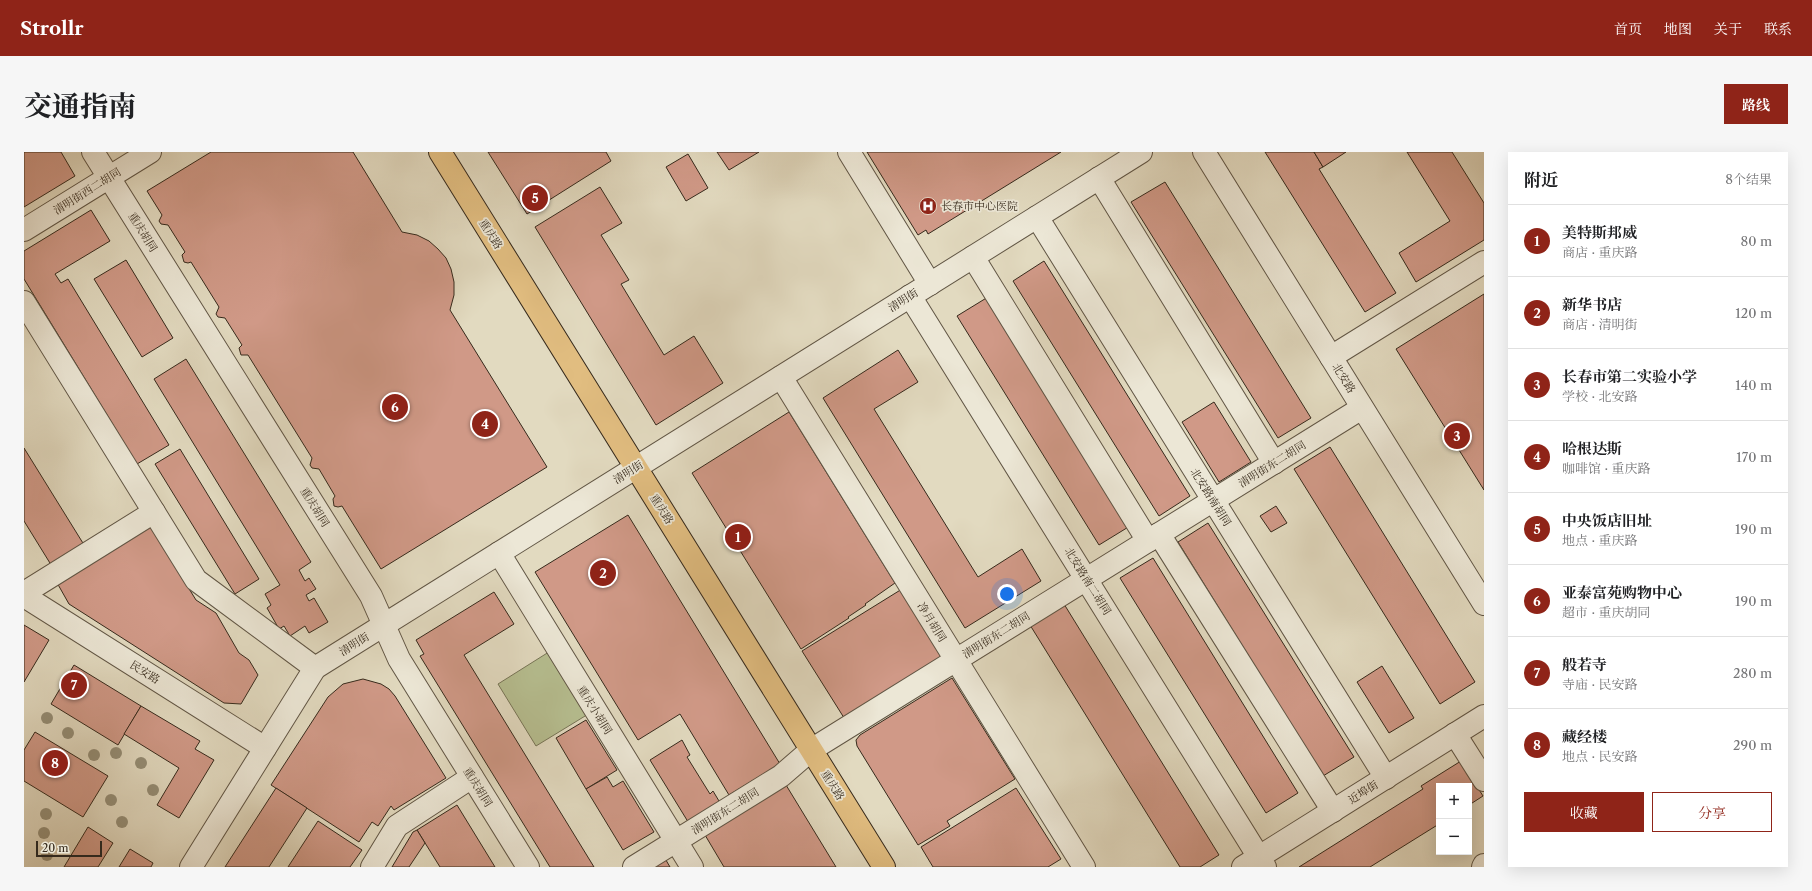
<!DOCTYPE html>
<html lang="zh">
<head>
<meta charset="utf-8">
<style>
	body { margin:0; font-family:"Libre Caslon Text","Noto Serif SC",serif; background:#f6f6f6; color:#202124 }
	.controls { position:absolute; right:12px; bottom:12px; display:grid; overflow:hidden; border-radius:0px; box-shadow:0 4px 16px #0002 }
	.controls button { width:36px; height:36px; display:grid; place-items:center; padding:0; border:0; border-bottom:1px solid #e0e0e0; background:#fff; color:#202124; font:20px sans-serif }
	.scale { position:absolute; left:12px; bottom:10px; width:66px; box-sizing:border-box; padding-left:4px; border:2px solid #362a1c; border-top:0; font-size:11px; line-height:14px; white-space:nowrap; color:#362a1c; -webkit-text-stroke:3px #ece7d6; paint-order:stroke }
	.you { position:absolute; left:983px; top:442px; width:14px; height:14px; margin:-10px; border:3px solid #fff; border-radius:50%; background:#1a73e8; box-shadow:0 0 0 6px #1a73e833 }
	.badge { display:grid; place-items:center; width:26px; height:26px; border-radius:50%; background:#8f2418; color:#fff; font-size:13px; font-weight:700 }
	.pin { position:absolute; translate:-50% -50%; border:2px solid #fff; box-shadow:0 1px 4px #0006 }
	.list { margin:0; padding:0; list-style:none }
	h2 { display:flex; justify-content:space-between; align-items:center; height:52px; margin:0; padding:0 16px; font-size:17px }
	h2 small { font-size:13px; font-weight:400; color:#757577 }
	.list li { display:grid; grid-template-columns:26px 1fr auto; gap:12px; align-items:center; box-sizing:border-box; height:72px; padding:0 16px; border-top:1px solid #e0e0e0 }
	.list b { display:block; font-size:15px; white-space:nowrap }
	.list p { margin:0; font-size:13px; white-space:nowrap; color:#757577 }
	.list em { font-size:13px; font-style:normal; color:#757577 }
	.actions { display:flex; gap:8px; padding:12px 16px }
	.actions a { flex:1; padding:9px 0; border:1px solid #8f2418; border-radius:0px; text-align:center; font-size:14px; color:#8f2418 }
	.actions .main { background:#8f2418; color:#fff }
	.map { position:relative; flex:none; width:1460px; height:715px; overflow:hidden; border-radius:0px }
	header { display:flex; align-items:center; gap:24px; box-sizing:border-box; height:56px; padding:0 20px; background:#8f2418; color:#fff }
	header strong { font-size:19px }
	nav { display:flex; gap:22px; margin-inline-start:auto; font-size:14px }
	.intro { display:flex; align-items:center; justify-content:space-between; box-sizing:border-box; height:96px; padding:0 24px }
	h1 { margin:0; font-size:28px }
	.button { padding:10px 18px; border-radius:0px; background:#8f2418; color:#fff; font-size:14px; font-weight:700 }
	main { display:flex; gap:24px; padding:0 24px }
	aside { flex:1; background:#fff; border-radius:0px; box-shadow:0 4px 16px #0002 }
	.map>svg:first-child { display:block }
</style>
</head>
<body>
<header>
<strong>Strollr</strong>
<nav><a>首页</a><a>地图</a><a>关于</a><a>联系</a></nav>
</header>
<div class="intro"><h1>交通指南</h1><a class="button">路线</a></div>
<main>
<div class="map">
<svg width="1460" height="715" viewBox="0 0 1460 715">
	<rect width="100%" height="100%" fill="#e2dac0"/>
	<filter id="stains"><feTurbulence type="fractalNoise" baseFrequency=".005" numOctaves="4"/><feColorMatrix values="0 0 0 0 .2 0 0 0 0 .09 0 0 0 0 .02 0 0 0 .5 -.17"/></filter>
	<radialGradient id="worn" r=".72"><stop offset=".6" stop-color="#630" stop-opacity="0"/><stop offset="1" stop-color="#630" stop-opacity=".3"/></radialGradient>
	<path fill="#b6be90" stroke="#767456" d="M528,498L566,561L512,594L474,532Z"/>
	<g fill="#d09987" stroke="#362a1c">
		<path d="M0,0H37L51,24L0,55Z"/>
		<path d="M187,0H329L378,80L393,83L405,89L414,97L422,106L427,117L430,130V143L426,158L523,315L357,417L318,354L314,355L310,354L309,347L311,344L295,317L288,316L286,313L288,306L224,203H217L215,196L218,193L201,166L194,165L192,162L195,155L167,110L164,111L160,110L158,103L161,100L144,73L137,72L135,69L138,63L123,39Z"/>
		<path d="M464,0H582L587,9L503,62Z"/>
		<path d="M693,0H735L705,18Z"/>
		<path d="M843,0H1037L904,82L902,78L894,83Z"/>
		<path d="M1241,0H1290L1299,15L1295,17L1372,141L1341,160Z"/>
		<path d="M1290,0H1322L1299,15Z"/>
		<path d="M1383,0H1428L1460,51V88L1392,130L1375,101L1426,69Z"/>
		<path d="M664,2L684,36L662,49L642,15Z"/>
		<path d="M1141,30L1287,266L1254,286L1107,50Z"/>
		<path d="M576,35L598,71L577,83L605,128L597,132L640,203L670,184L699,231L632,273L511,75Z"/>
		<path d="M67,58L86,89L31,122L37,131L44,127L145,293L113,312L0,127V99Z"/>
		<path d="M102,108L149,186L118,205L70,127Z"/>
		<path d="M1020,109L1166,344L1135,364L989,129Z"/>
		<path d="M1460,142V338L1372,197Z"/>
		<path d="M964,145L1106,374L1075,393L933,164Z"/>
		<path d="M874,198L894,230L850,257L954,425L998,397L1017,429L941,476L799,246Z"/>
		<path d="M162,207L287,410L275,418L281,429L285,426L292,437L282,443L285,449L290,446L304,470L285,481L281,474L266,484L260,474L255,477L243,456L247,453L241,442L256,433L130,227Z"/>
		<path d="M1190,250L1227,310L1195,330L1158,270Z"/>
		<path d="M765,260L871,431L841,452L842,453L824,465L825,466L777,497L668,321Z"/>
		<path d="M1306,295L1451,530L1416,552L1270,317Z"/>
		<path d="M0,296L62,396L29,416L0,369Z"/>
		<path d="M156,297L235,427L211,442L131,312Z"/>
		<path d="M1252,354L1263,371L1247,380L1236,364Z"/>
		<path d="M604,363L756,612L705,643L656,562L614,588L511,420Z"/>
		<path d="M1184,371L1330,605L1299,624L1154,390Z"/>
		<path d="M125,372L172,448L192,461L215,501L225,508L234,523L217,552L200,551L45,452L32,429Z"/>
		<path d="M1129,406L1274,641L1242,661L1096,426Z"/>
		<path d="M878,437L922,508L822,569L778,499Z"/>
		<path d="M470,440L490,472L440,503L570,715H526L396,504L400,502L392,488Z"/>
		<path d="M1040,452L1195,703L1176,715H1156L1006,473Z"/>
		<path d="M0,473L25,488L0,530Z"/>
		<path d="M50,513L117,554L94,593L27,552Z"/>
		<path d="M1358,514L1390,566L1365,581L1333,530Z"/>
		<path d="M928,526L991,627L923,669L926,674L894,693L833,594L832,588L836,583Z"/>
		<path d="M339,527L357,532L365,537L371,544L422,626L370,658L367,654L354,674L348,670L335,690L247,633L304,545L319,532Z"/>
		<path d="M117,554L176,589L171,597L190,608L155,666L133,653L155,616L100,582Z"/>
		<path d="M562,568L593,618L562,637L532,586Z"/>
		<path d="M11,580L84,624L59,665L0,629V598Z"/>
		<path d="M658,588L666,603L663,605L686,642L689,639L698,654L666,673L626,608Z"/>
		<path d="M1437,609L1459,644L1445,653V634H1415V672L1346,715H1275L1399,637L1397,634Z"/>
		<path d="M583,625L589,635L599,629L630,680L599,698L562,637Z"/>
		<path d="M762,633L812,715H700L681,683Z"/>
		<path d="M252,636L283,656L245,715H201Z"/>
		<path d="M992,636L1037,707L1024,715H909L897,695Z"/>
		<path d="M433,653L471,715H416L393,678Z"/>
		<path d="M294,669L338,698L326,715H264Z"/>
		<path d="M64,675L89,691L74,715H40Z"/>
		<path d="M393,678L401,691L385,715H368L389,680Z"/>
		<path d="M106,697L129,711L127,715H95Z"/>
		<path d="M639,703L646,715H620Z"/>
	</g>
	<g fill="none" stroke-linecap="round" stroke-linejoin="round">
		<defs>
			<g id="minor">
				<path d="M69,0L347,444L375,507L504,715"/>
				<path d="M825,0L906,132"/>
				<path d="M1180,0L1460,452"/>
				<path d="M1075,26L1250,311"/>
				<path d="M1013,65L1362,626"/>
				<path d="M0,78L126,0"/>
				<path d="M949,105L1124,389"/>
				<path d="M886,144L1241,715"/>
				<path d="M0,150L172,428L291,516"/>
				<path d="M1307,205L1460,110"/>
				<path d="M757,225L1060,715"/>
				<path d="M1135,382L1309,659"/>
				<path d="M475,401L668,715"/>
				<path d="M0,441L130,360"/>
				<path d="M0,444L241,596"/>
				<path d="M1431,582L1460,628"/>
				<path d="M167,715L291,516L1117,0"/>
				<path d="M348,715L373,674L448,625"/>
				<path d="M610,715L757,624L787,598L1338,256"/>
				<path d="M1219,715L1460,564"/>
				<path d="M1459,715L1460,713"/>
			</g>
			<path id="major" d="M416,0L860,715"/>
		</defs>
		<use href="#minor" stroke="#615645" stroke-width="24"/>
		<use href="#major" stroke="#362a1c" stroke-width="24"/>
		<use href="#minor" stroke="#ece7d6" stroke-width="22"/>
		<use href="#major" stroke="#e1bd80" stroke-width="22"/>
	</g>
	<g fill="#958e76">
		<circle cx="23" cy="566" r="6"/>
		<circle cx="44" cy="581" r="6"/>
		<circle cx="92" cy="601" r="6"/>
		<circle cx="70" cy="603" r="6"/>
		<circle cx="117" cy="611" r="6"/>
		<circle cx="129" cy="638" r="6"/>
		<circle cx="87" cy="648" r="6"/>
		<circle cx="22" cy="662" r="6"/>
		<circle cx="98" cy="670" r="6"/>
		<circle cx="20" cy="681" r="6"/>
		<circle cx="23" cy="703" r="6"/>
	</g>
	<defs>
		<symbol id="hospital-disc" viewBox="-11 -11 22 22"><circle r="9.5" fill="#8f2418" stroke="#ece7d6"/><path d="M-5-5h3v3.5h4V-5h3V5h-3V1.5h-4V5h-3Z" fill="#fff"/></symbol>
	</defs>
	<g fill-rule="evenodd">
		<use href="#hospital-disc" x="894" y="44" width="20" height="20"/>
	</g>
	<g text-anchor="middle" stroke-width="3.5" stroke-linejoin="round" paint-order="stroke">
		<g font-size="11" fill="#362a1c" stroke="#ece7d6">
			<text transform="translate(63 39) rotate(-32)" y="4">清明街西二胡同</text>
			<text transform="translate(119 80) rotate(58)" y="4">重庆胡同</text>
			<text transform="translate(467 82) rotate(58)" y="4">重庆路</text>
			<text transform="translate(879 148) rotate(-32)" y="4">清明街</text>
			<text transform="translate(1320 226) rotate(58)" y="4">北安路</text>
			<text transform="translate(1248 312) rotate(-32)" y="4">清明街东二胡同</text>
			<text transform="translate(604 320) rotate(-32)" y="4">清明街</text>
			<text transform="translate(1187 345) rotate(58)" y="4">北安路南胡同</text>
			<text transform="translate(291 355) rotate(58)" y="4">重庆胡同</text>
			<text transform="translate(638 357) rotate(58)" y="4">重庆路</text>
			<text transform="translate(1064 429) rotate(58)" y="4">北安路南二胡同</text>
			<text transform="translate(908 470) rotate(58)" y="4">净月胡同</text>
			<text transform="translate(972 483) rotate(-32)" y="4">清明街东二胡同</text>
			<text transform="translate(330 492) rotate(-32)" y="4">清明街</text>
			<text transform="translate(121 520) rotate(32)" y="4">民安路</text>
			<text transform="translate(571 558) rotate(58)" y="4">重庆小胡同</text>
			<text transform="translate(809 633) rotate(58)" y="4">重庆路</text>
			<text transform="translate(454 635) rotate(58)" y="4">重庆胡同</text>
			<text transform="translate(1339 640) rotate(-32)" y="4">近埠街</text>
			<text transform="translate(701 659) rotate(-32)" y="4">清明街东二胡同</text>
		</g>
		<g font-size="11" fill="#362a1c" stroke="#ece7d6" text-anchor="start">
			<text x="917" y="58">长春市中心医院</text>
		</g>
	</g>
	<rect width="100%" height="100%" filter="url(#stains)"/>
	<rect width="100%" height="100%" fill="url(#worn)"/>
</svg>
<div class="controls">
<button>+</button>
<button>−</button>
</div>
<div class="scale">20 m</div>
<div class="you"></div>
<div class="pin badge" style="left:714px;top:385px">1</div>
<div class="pin badge" style="left:579px;top:421px">2</div>
<div class="pin badge" style="left:1433px;top:284px">3</div>
<div class="pin badge" style="left:461px;top:272px">4</div>
<div class="pin badge" style="left:511px;top:46px">5</div>
<div class="pin badge" style="left:371px;top:255px">6</div>
<div class="pin badge" style="left:50px;top:533px">7</div>
<div class="pin badge" style="left:31px;top:611px">8</div>
</div>
<aside>
<h2>附近<small>8个结果</small></h2>
<ul class="list">
<li><span class="badge">1</span><div><b>美特斯邦威</b><p>商店 · 重庆路</p></div><em>80 m</em></li>
<li><span class="badge">2</span><div><b>新华书店</b><p>商店 · 清明街</p></div><em>120 m</em></li>
<li><span class="badge">3</span><div><b>长春市第二实验小学</b><p>学校 · 北安路</p></div><em>140 m</em></li>
<li><span class="badge">4</span><div><b>哈根达斯</b><p>咖啡馆 · 重庆路</p></div><em>170 m</em></li>
<li><span class="badge">5</span><div><b>中央饭店旧址</b><p>地点 · 重庆路</p></div><em>190 m</em></li>
<li><span class="badge">6</span><div><b>亚泰富苑购物中心</b><p>超市 · 重庆胡同</p></div><em>190 m</em></li>
<li><span class="badge">7</span><div><b>般若寺</b><p>寺庙 · 民安路</p></div><em>280 m</em></li>
<li><span class="badge">8</span><div><b>藏经楼</b><p>地点 · 民安路</p></div><em>290 m</em></li>
</ul>
<div class="actions"><a class="main">收藏</a><a>分享</a></div>
</aside>
</main>
</body>
</html>
